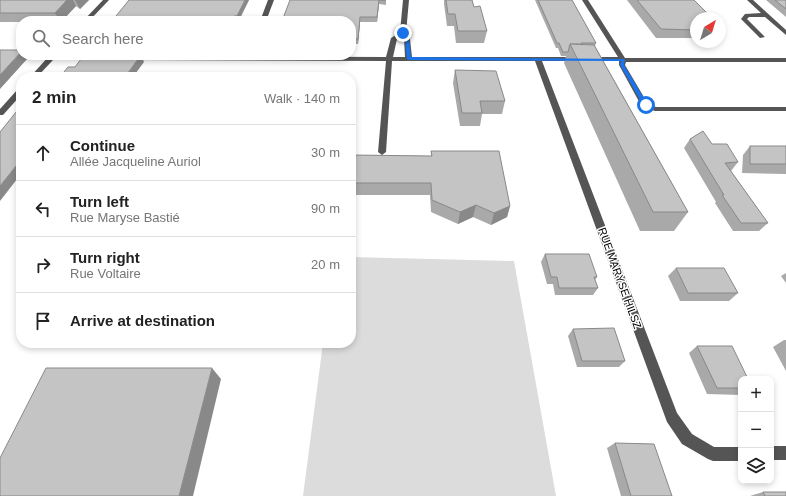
<!DOCTYPE html>
<html lang="en">
<head>
<meta charset="utf-8">
<style>
	body { margin:0; font-family:Arial,sans-serif; background:#f6f6f6; color:#222 }
	.controls { position:absolute; right:12px; bottom:12px; display:grid; overflow:hidden; border-radius:8px; box-shadow:0 2px 6px #0003 }
	.controls button { width:36px; height:36px; display:grid; place-items:center; padding:0; border:0; border-bottom:1px solid #e0e0e0; background:#fff; color:#222; font:20px sans-serif }
	.compass { position:absolute; left:690px; top:12px; width:36px; height:36px; border-radius:50%; background:#fff; box-shadow:0 2px 6px #0003; rotate:38deg }
	.stop { position:absolute; width:12px; height:12px; margin:-9px; border:3px solid #1a73e8; border-radius:50%; background:#fff }
	.stop.end { background:#1a73e8; border-color:#fff; box-shadow:0 1px 4px #0008 }
	.list { margin:0; padding:0; list-style:none }
	h2 { display:flex; justify-content:space-between; align-items:center; height:52px; margin:0; padding:0 16px; font-size:17px }
	h2 small { font-size:13px; font-weight:400; color:#767676 }
	.list li { display:grid; grid-template-columns:26px 1fr auto; gap:12px; align-items:center; box-sizing:border-box; height:56px; padding:0 16px; border-top:1px solid #e0e0e0 }
	.list b { display:block; font-size:15px; white-space:nowrap }
	.list p { margin:0; font-size:13px; white-space:nowrap; color:#767676 }
	.list em { font-size:13px; font-style:normal; color:#767676 }
	.icon { flex:none; width:22px; height:22px; fill:none; stroke:currentColor; stroke-width:2; stroke-linecap:round; stroke-linejoin:round }
	.map { position:relative; flex:none; width:786px; height:496px; overflow:hidden }
	.search { position:absolute; background:#fff; box-shadow:0 2px 6px #0003; left:16px; top:16px; width:340px; height:44px; display:flex; align-items:center; gap:10px; box-sizing:border-box; padding:0 14px; border-radius:16px; color:#767676; font-size:15px }
	.panel { position:absolute; background:#fff; box-shadow:0 2px 6px #0003; left:16px; top:72px; width:340px; height:276px; border-radius:16px }
	.map>svg:first-child { display:block }
</style>
</head>
<body>
<div class="map">
<svg width="786" height="496" viewBox="0 0 786 496">
	<rect width="100%" height="100%" fill="#fff"/>
	<path fill="#dcdcdc" d="M351,257L514,261L556,496H303L323,343H351Z"/>
	<g fill="none" stroke-linecap="round" stroke-linejoin="round">
		<g fill="#555" fill-rule="evenodd">
			<path d="M103,0H109L89,21H83Z"/>
			<path d="M268,0H274L266,21H260Z"/>
			<path d="M403,0H409L406,33L410,39L412,57H618L582,0H588L625,58H786V62H626L625,65L648,104L656,107H786V111H655L642,107L619,65V61H542L677,413L692,434L714,447H741V461H713L708,459L682,444L667,422L535,61H392L386,152L382,155L378,152L386,61L129,60L126,58L129,56L386,57L391,38L400,32ZM402,36L404,39L405,57H393L397,39Z"/>
			<path d="M747,0H753L786,30V35L765,17H749L747,19L765,37L760,38L741,19L745,14L761,13Z"/>
			<path d="M50,55L95,56L98,58L95,60H53L37,77H30Z"/>
			<path d="M18,89H21V95L3,115H0V109Z"/>
			<rect x="771" y="446" width="15" height="14"/>
		</g>
	</g>
	<g fill="#a9a9a9">
		<path d="M0,0H89L80,9L76,6L62,21H21V22H0Z"/>
		<path d="M249,0L239,21H112Z"/>
		<path d="M290,0H386V5L379,4L377,22H360L358,44H351V21Z"/>
		<path d="M444,0H472L474,7L487,31L484,43H456L454,26H447L444,4Z"/>
		<path d="M535,0H572L596,43L595,46L688,212L674,231H640L564,63L566,56H561L558,48H556Z"/>
		<path d="M627,0H694L696,18V38H656Z"/>
		<path d="M766,0H786V17Z"/>
		<path d="M720,26L724,30L720,36Z"/>
		<path d="M455,70L505,101L502,114H482L480,126H460L453,83Z"/>
		<path d="M690,139L712,144L738,162L731,171L768,223L759,231H733L715,203L716,202L684,148Z"/>
		<path d="M750,146H786V174L742,173L743,155Z"/>
		<path d="M431,151L510,206L507,217L491,225L473,217L458,224L431,212L430,195H351V155L431,156Z"/>
		<path d="M545,254L597,277L595,280L598,288L593,295H555L553,284H547L541,262Z"/>
		<path d="M676,268L738,293L729,301H680L668,276Z"/>
		<path d="M786,273V283L781,276Z"/>
		<path d="M573,329L625,361L619,367H577L568,336Z"/>
		<path d="M784,340H786V371L773,347Z"/>
		<path d="M697,346L741,379V395L707,394L689,353Z"/>
		<path d="M615,443L672,496H621L607,448Z"/>
		<path d="M763,492L786,496H750Z"/>
	</g>
	<g fill="#898989">
		<path d="M67,0H73L76,6L62,21H60L55,13Z"/>
		<path d="M75,0H89L80,9Z"/>
		<path d="M245,0H249L238,21L237,16Z"/>
		<path d="M379,0V4L377,22V17Z"/>
		<path d="M234,16L236,21H232Z"/>
		<path d="M360,17V22L358,44V39Z"/>
		<path d="M21,52V55H26L28,58L0,89V75Z"/>
		<path d="M141,55L144,62L133,77H125Z"/>
		<path d="M20,161L21,162V174L0,201V186Z"/>
		<path d="M476,205L473,217L458,224L460,212Z"/>
		<path d="M510,206L507,217L491,225L494,213Z"/>
		<path d="M212,368L221,379L193,496H179Z"/>
	</g>
	<g fill="#c4c4c4" stroke="#898989">
		<path d="M0,0H67L55,13H0Z"/>
		<path d="M129,0H245L237,16H234L232,21H112Z"/>
		<path d="M290,0H386H379L377,17H360L358,39H351V21H282Z"/>
		<path d="M446,0H472L474,7L480,6L487,31H458L455,14H448Z"/>
		<path d="M538,0H572L596,43H581L582,44H570L568,52H563L559,43H557Z"/>
		<path d="M637,0H694L712,18H696V30L661,29Z"/>
		<path d="M775,0H786V9Z"/>
		<path d="M720,26L724,30H720Z"/>
		<path d="M570,44L594,45L688,212H653Z"/>
		<path d="M0,50H21V52L0,75Z"/>
		<path d="M84,55H141L125,77H60L68,67H75Z"/>
		<path d="M455,70L496,71L505,101H480L482,113H462Z"/>
		<path d="M21,106V161H20L0,186V132Z"/>
		<path d="M703,131L712,144H727L738,162L725,163L768,223H741L722,195H724L690,139Z"/>
		<rect x="750" y="146" width="36" height="18"/>
		<path d="M431,151H499L510,206L494,213L476,205L460,212L432,200L431,183H351V155L432,156Z"/>
		<path d="M545,254H589L597,277H594L598,288H559L557,277H551Z"/>
		<path d="M676,268H724L738,293H688Z"/>
		<path d="M614,328L625,361H582L573,329Z"/>
		<path d="M697,346H732L748,379H741V388H717Z"/>
		<path d="M46,368H212L179,496H0V458Z"/>
		<path d="M615,443L654,444L672,496H631Z"/>
		<path d="M763,492H786V496H765Z"/>
	</g>
	<path fill="#1a73e8" d="M403,32L409,40L411,57L625,59L624,65L648,105L646,106L643,105L620,65L621,61L409,60L407,59L405,40L401,33Z"/>
	<g text-anchor="middle" stroke-width="3" stroke-linejoin="round" paint-order="stroke">
		<g font-size="11" fill="#000" stroke="#fff">
			<text transform="translate(620 278) rotate(70)" y="4">RUE MARYSE HILSZ</text>
		</g>
	</g>
</svg>
<div class="controls">
<button>+</button>
<button>−</button>
<button><svg class="icon" aria-label="layers" viewBox="0 0 24 24"><path d="M12 4l9 5-9 5-9-5zM3 14l9 5 9-5"/></svg></button>
</div>
<svg class="compass" viewBox="-18 -18 36 36"><path d="M0-13l5 13h-10z" fill="#e53935"/><path d="M0 13l5-13h-10z" fill="#767676"/></svg>
<div class="stop" style="left:646px;top:105px"></div>
<div class="stop end" style="left:403px;top:33px"></div>
<div class="search"><svg class="icon" aria-label="search" viewBox="0 0 24 24"><circle cx="10" cy="10" r="6"/><path d="M15 15l6 6"/></svg>Search here</div>
<section class="panel">
<h2>2 min<small>Walk · 140 m</small></h2>
<ul class="list">
<li><svg class="icon" aria-label="ahead" viewBox="0 0 24 24"><path d="M12 20V5M6 11l6-6 6 6"/></svg><div><b>Continue</b><p>Allée Jacqueline Auriol</p></div><em>30 m</em></li>
<li><svg class="icon" aria-label="left" viewBox="0 0 24 24"><path d="M17 20v-9H6M10 6l-5 5 5 5"/></svg><div><b>Turn left</b><p>Rue Maryse Bastié</p></div><em>90 m</em></li>
<li><svg class="icon" aria-label="right" viewBox="0 0 24 24"><path d="M7 20v-9h11M14 6l5 5-5 5"/></svg><div><b>Turn right</b><p>Rue Voltaire</p></div><em>20 m</em></li>
<li><svg class="icon" aria-label="arrive" viewBox="0 0 24 24"><path d="M6 21V4h12l-3 4 3 4H6"/></svg><div><b>Arrive at destination</b></div></li>
</ul>
</section>
</div>
</body>
</html>
